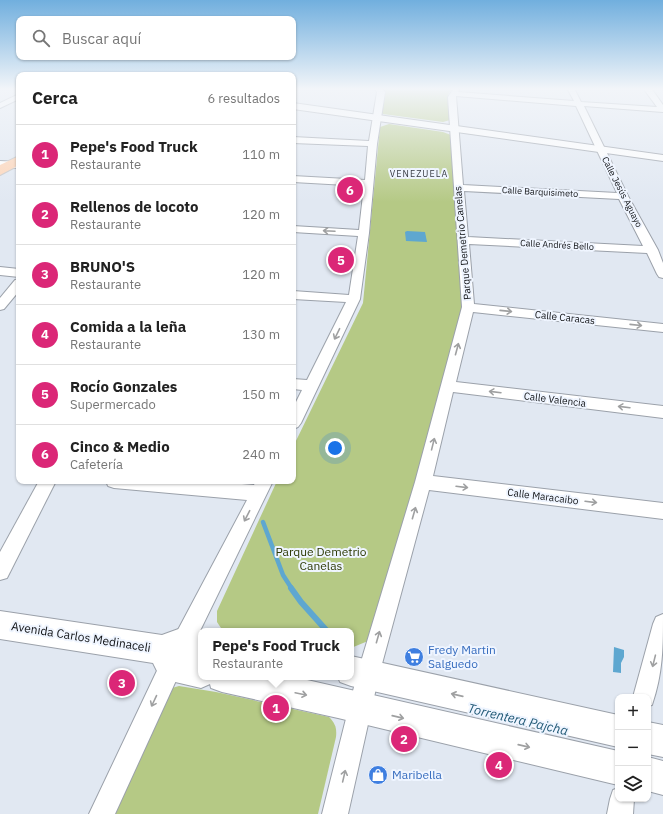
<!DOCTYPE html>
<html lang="es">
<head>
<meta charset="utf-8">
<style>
	body { margin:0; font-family:"IBM Plex Sans",sans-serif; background:#f2f2f2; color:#222 }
	.controls { position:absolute; right:12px; bottom:12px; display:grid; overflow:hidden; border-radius:8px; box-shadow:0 1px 3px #0004 }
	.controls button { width:36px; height:36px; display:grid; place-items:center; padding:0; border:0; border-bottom:1px solid #e0e0e0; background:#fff; color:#222; font:20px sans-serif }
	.you { position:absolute; left:335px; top:448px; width:14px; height:14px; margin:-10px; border:3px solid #fff; border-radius:50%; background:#1a73e8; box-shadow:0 0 0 6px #1a73e833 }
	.badge { display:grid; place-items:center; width:26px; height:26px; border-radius:50%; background:#db2777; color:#fff; font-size:13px; font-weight:700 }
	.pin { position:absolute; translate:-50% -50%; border:2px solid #fff; box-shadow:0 1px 4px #0006 }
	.popup { position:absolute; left:198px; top:628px; width:156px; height:52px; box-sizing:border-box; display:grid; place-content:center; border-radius:8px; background:#fff; filter:drop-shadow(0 1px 3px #0005); font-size:13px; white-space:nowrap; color:#767676 }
	.popup b { font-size:15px; color:#222 }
	.popup::after { content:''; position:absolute; left:50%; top:100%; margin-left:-8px; border:8px solid transparent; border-top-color:#fff }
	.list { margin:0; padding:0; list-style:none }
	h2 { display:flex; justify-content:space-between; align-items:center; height:52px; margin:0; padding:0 16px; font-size:17px }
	h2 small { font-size:13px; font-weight:400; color:#767676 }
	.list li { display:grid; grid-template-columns:26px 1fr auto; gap:12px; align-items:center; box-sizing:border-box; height:60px; padding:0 16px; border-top:1px solid #e0e0e0 }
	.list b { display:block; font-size:15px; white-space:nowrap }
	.list p { margin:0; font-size:13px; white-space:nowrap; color:#767676 }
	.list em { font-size:13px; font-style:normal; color:#767676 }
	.icon { flex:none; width:22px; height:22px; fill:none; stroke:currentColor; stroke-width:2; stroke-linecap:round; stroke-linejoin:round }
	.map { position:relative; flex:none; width:663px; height:814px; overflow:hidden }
	.search { position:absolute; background:#fff; box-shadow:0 1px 3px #0004; left:16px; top:16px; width:280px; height:44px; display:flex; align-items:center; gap:10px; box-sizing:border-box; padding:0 14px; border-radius:8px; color:#767676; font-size:15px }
	.panel { position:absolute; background:#fff; box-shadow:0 1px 3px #0004; left:16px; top:72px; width:280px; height:412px; border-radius:8px }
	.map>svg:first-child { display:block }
</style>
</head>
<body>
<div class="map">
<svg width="663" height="814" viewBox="0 0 663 814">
	<rect width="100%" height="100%" fill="#e1e8f2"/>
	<g fill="#b5c985">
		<path d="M384,88H452L448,95L450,120L443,122L383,114L382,113Z"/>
		<path d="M389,124L443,132L451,135L463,305L377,630L368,641L351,648V631H223L217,622V611L277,481H293V447L363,303L380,127Z"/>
		<path d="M179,686L216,692L329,717C335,723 337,728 336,737L318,814H114L172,688Z"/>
	</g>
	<g fill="#5ea7d0">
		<path d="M407,231L425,232L427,242L406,241L405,232Z"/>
		<path d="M614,647L624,650V657L621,663V673L613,672Z"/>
	</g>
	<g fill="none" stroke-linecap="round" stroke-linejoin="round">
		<path stroke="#5ea7d0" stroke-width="4.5" d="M263,522L283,575L292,589"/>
		<path stroke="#5ea7d0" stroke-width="6" d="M291,588L301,602L327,631"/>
		<defs>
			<g id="minor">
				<path d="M374,88H382L385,92L377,144L369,233L360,299L301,423L298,427L293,429V408L302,390L293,389V379L307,380L346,302L293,299V291L349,295L358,236L293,232V226L359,230L364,186L293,182V176L365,180L368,146L293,143V137L369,141L377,92Z"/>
				<path d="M454,88H460L458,92L574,101L567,88H574L581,102L657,107L643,88H651L663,105V112L584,106L628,196L658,250L663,263V278L659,277L657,274L647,253L469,244L474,304L663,324V332L473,312L456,382L663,406V418L453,392L433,476L663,503V519L429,490L379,675L348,814H322L357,675L415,482L462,307L448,97ZM456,96L576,106L617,193L463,185ZM464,191L619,199L643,246L468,237Z"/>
				<path d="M19,94V99L0,108V103Z"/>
				<path d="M0,161L19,162V168L0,167Z"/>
				<path d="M0,267L19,269V277L0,275Z"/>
				<path d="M19,279V291L4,309L0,310V298L15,280Z"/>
				<path d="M39,481H56L7,578L0,580V552Z"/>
				<path d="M106,481H205L254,485L256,481H273L179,674L115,814H89L163,658L247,500L114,488L108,486Z"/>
				<path d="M663,614C663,647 663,673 652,705L648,706V697H633L653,624L656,617Z"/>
				<path d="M618,788V799H634L633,814H607L610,799L613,790Z"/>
			</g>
			<path id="tertiary" d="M293,103L663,155V161L293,109Z"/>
			<g id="secondary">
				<path d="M0,611L162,635L184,627L201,630L202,631H201V677H294L618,751V785L338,718L222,692L211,688L210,684L201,688L171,681L160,677L153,663L0,639Z"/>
				<path d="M351,656L618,715V747L351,686L340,682L338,677H351Z"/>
				<path d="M648,722L663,725V757L648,754Z"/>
				<path d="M648,757L663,761V795L648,791Z"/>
			</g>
			<path id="primary" d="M19,156V165L0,175V165Z"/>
		</defs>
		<use href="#minor" stroke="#9ba1aa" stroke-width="2"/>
		<use href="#tertiary" stroke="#9ba1aa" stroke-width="2"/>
		<use href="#secondary" stroke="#9ba1aa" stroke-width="2"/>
		<use href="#primary" stroke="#c6c6c7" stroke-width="2"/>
		<use href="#minor" fill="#fff" fill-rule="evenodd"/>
		<use href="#tertiary" fill="#fff" fill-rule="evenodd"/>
		<use href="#secondary" fill="#fff" fill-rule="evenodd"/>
		<use href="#primary" fill="#fed4b6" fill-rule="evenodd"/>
	</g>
	<defs><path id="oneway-shaft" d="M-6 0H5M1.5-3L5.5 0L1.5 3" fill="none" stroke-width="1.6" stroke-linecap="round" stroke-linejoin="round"/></defs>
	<g stroke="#9fa0a1">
		<use href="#oneway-shaft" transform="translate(329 231) rotate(-177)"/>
		<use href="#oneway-shaft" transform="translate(506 311) rotate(6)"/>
		<use href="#oneway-shaft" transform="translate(636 325) rotate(6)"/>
		<use href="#oneway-shaft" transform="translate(337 334) rotate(116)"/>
		<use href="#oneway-shaft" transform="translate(457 349) rotate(-75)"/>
		<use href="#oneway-shaft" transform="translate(495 392) rotate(-173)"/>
		<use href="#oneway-shaft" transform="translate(624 407) rotate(-173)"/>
		<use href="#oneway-shaft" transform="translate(433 444) rotate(-76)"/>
		<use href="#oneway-shaft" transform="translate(462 487) rotate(7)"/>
		<use href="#oneway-shaft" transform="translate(591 502) rotate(7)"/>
		<use href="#oneway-shaft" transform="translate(414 513) rotate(-74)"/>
		<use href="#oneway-shaft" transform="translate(247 516) rotate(117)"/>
		<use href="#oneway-shaft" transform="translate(378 637) rotate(-74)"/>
		<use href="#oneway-shaft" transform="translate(654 661) rotate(104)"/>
		<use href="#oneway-shaft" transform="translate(301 694) rotate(12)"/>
		<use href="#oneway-shaft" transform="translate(457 695) rotate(-167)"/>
		<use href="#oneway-shaft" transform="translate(154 701) rotate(115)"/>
		<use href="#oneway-shaft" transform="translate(398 717) rotate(13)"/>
		<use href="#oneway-shaft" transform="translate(524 746) rotate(13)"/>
		<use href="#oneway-shaft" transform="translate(344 776) rotate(-77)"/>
	</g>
	<linearGradient id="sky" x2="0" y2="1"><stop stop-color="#71afde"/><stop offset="0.44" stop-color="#f2f5f9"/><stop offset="1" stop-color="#f2f5f9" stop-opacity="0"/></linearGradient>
	<rect width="663" height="202" fill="url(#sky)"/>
	<defs>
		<symbol id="supermarket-disc" viewBox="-11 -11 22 22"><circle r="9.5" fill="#3f7fe0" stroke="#eff5ff"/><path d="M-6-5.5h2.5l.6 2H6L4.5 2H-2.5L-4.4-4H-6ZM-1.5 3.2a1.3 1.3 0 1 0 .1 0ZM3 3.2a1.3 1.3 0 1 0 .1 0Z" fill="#fff"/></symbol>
		<symbol id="shop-disc" viewBox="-11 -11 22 22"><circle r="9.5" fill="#3f7fe0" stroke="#eff5ff"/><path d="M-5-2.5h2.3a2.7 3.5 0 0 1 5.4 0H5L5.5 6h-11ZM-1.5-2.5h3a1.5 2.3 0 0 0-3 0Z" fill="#fff"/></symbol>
	</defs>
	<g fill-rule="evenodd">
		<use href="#supermarket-disc" x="403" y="646" width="22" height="22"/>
		<use href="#shop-disc" x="367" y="764" width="22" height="22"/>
	</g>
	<g text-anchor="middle" stroke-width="4" stroke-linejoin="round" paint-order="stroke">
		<g font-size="9" letter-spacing="1" fill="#353941" stroke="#eff5ff">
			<text x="419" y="177">VENEZUELA</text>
		</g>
		<g font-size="9" fill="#101215" stroke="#eff5ff">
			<text transform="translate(540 192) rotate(3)" y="3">Calle Barquisimeto</text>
			<text transform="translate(622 192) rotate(63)" y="3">Calle Jesús Aguayo</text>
			<text transform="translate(557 245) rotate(3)" y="3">Calle Andrés Bello</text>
		</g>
		<g font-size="10" fill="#101215" stroke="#eff5ff">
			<text transform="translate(462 243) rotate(-95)" y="4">Parque Demetrio Canelas</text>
			<text transform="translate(565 317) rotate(6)" y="4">Calle Caracas</text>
			<text transform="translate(555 399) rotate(7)" y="4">Calle Valencia</text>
			<text transform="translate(543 496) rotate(7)" y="4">Calle Maracaibo</text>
		</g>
		<g font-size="12" fill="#2c3802" stroke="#eff5ff">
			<text x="321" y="556">Parque Demetrio<tspan x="321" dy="14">Canelas</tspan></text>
		</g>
		<g font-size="12" fill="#101215" stroke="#eff5ff">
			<text transform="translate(81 637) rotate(9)" y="4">Avenida Carlos Medinaceli</text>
		</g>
		<g font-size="12" fill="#366cbe" stroke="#eff5ff" text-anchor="start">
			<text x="428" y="654">Fredy Martin<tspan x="428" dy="14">Salguedo</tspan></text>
			<text x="392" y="779">Maribella</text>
		</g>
		<g font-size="13" font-style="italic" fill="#225a77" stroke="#eff5ff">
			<text transform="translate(518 719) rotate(13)" y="5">Torrentera Pajcha</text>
		</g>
	</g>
</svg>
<div class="controls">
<button>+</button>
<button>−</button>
<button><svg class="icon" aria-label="layers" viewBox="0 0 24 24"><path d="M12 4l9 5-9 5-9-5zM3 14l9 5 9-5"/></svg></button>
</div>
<div class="you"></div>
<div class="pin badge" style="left:276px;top:708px">1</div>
<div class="popup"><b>Pepe's Food Truck</b>Restaurante</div>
<div class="pin badge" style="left:404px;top:739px">2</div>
<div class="pin badge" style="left:122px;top:683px">3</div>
<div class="pin badge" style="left:499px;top:765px">4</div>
<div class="pin badge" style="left:341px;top:260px">5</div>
<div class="pin badge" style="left:350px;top:190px">6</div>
<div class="search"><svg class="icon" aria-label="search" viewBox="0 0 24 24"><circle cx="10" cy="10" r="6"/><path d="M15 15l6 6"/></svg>Buscar aquí</div>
<section class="panel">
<h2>Cerca<small>6 resultados</small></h2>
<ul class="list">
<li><span class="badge">1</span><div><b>Pepe's Food Truck</b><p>Restaurante</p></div><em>110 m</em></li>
<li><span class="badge">2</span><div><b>Rellenos de locoto</b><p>Restaurante</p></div><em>120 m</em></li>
<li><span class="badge">3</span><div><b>BRUNO'S</b><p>Restaurante</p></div><em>120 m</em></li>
<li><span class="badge">4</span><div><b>Comida a la leña</b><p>Restaurante</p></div><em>130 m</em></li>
<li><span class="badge">5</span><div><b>Rocío Gonzales</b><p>Supermercado</p></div><em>150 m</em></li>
<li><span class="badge">6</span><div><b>Cinco &amp; Medio</b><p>Cafetería</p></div><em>240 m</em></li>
</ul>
</section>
</div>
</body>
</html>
